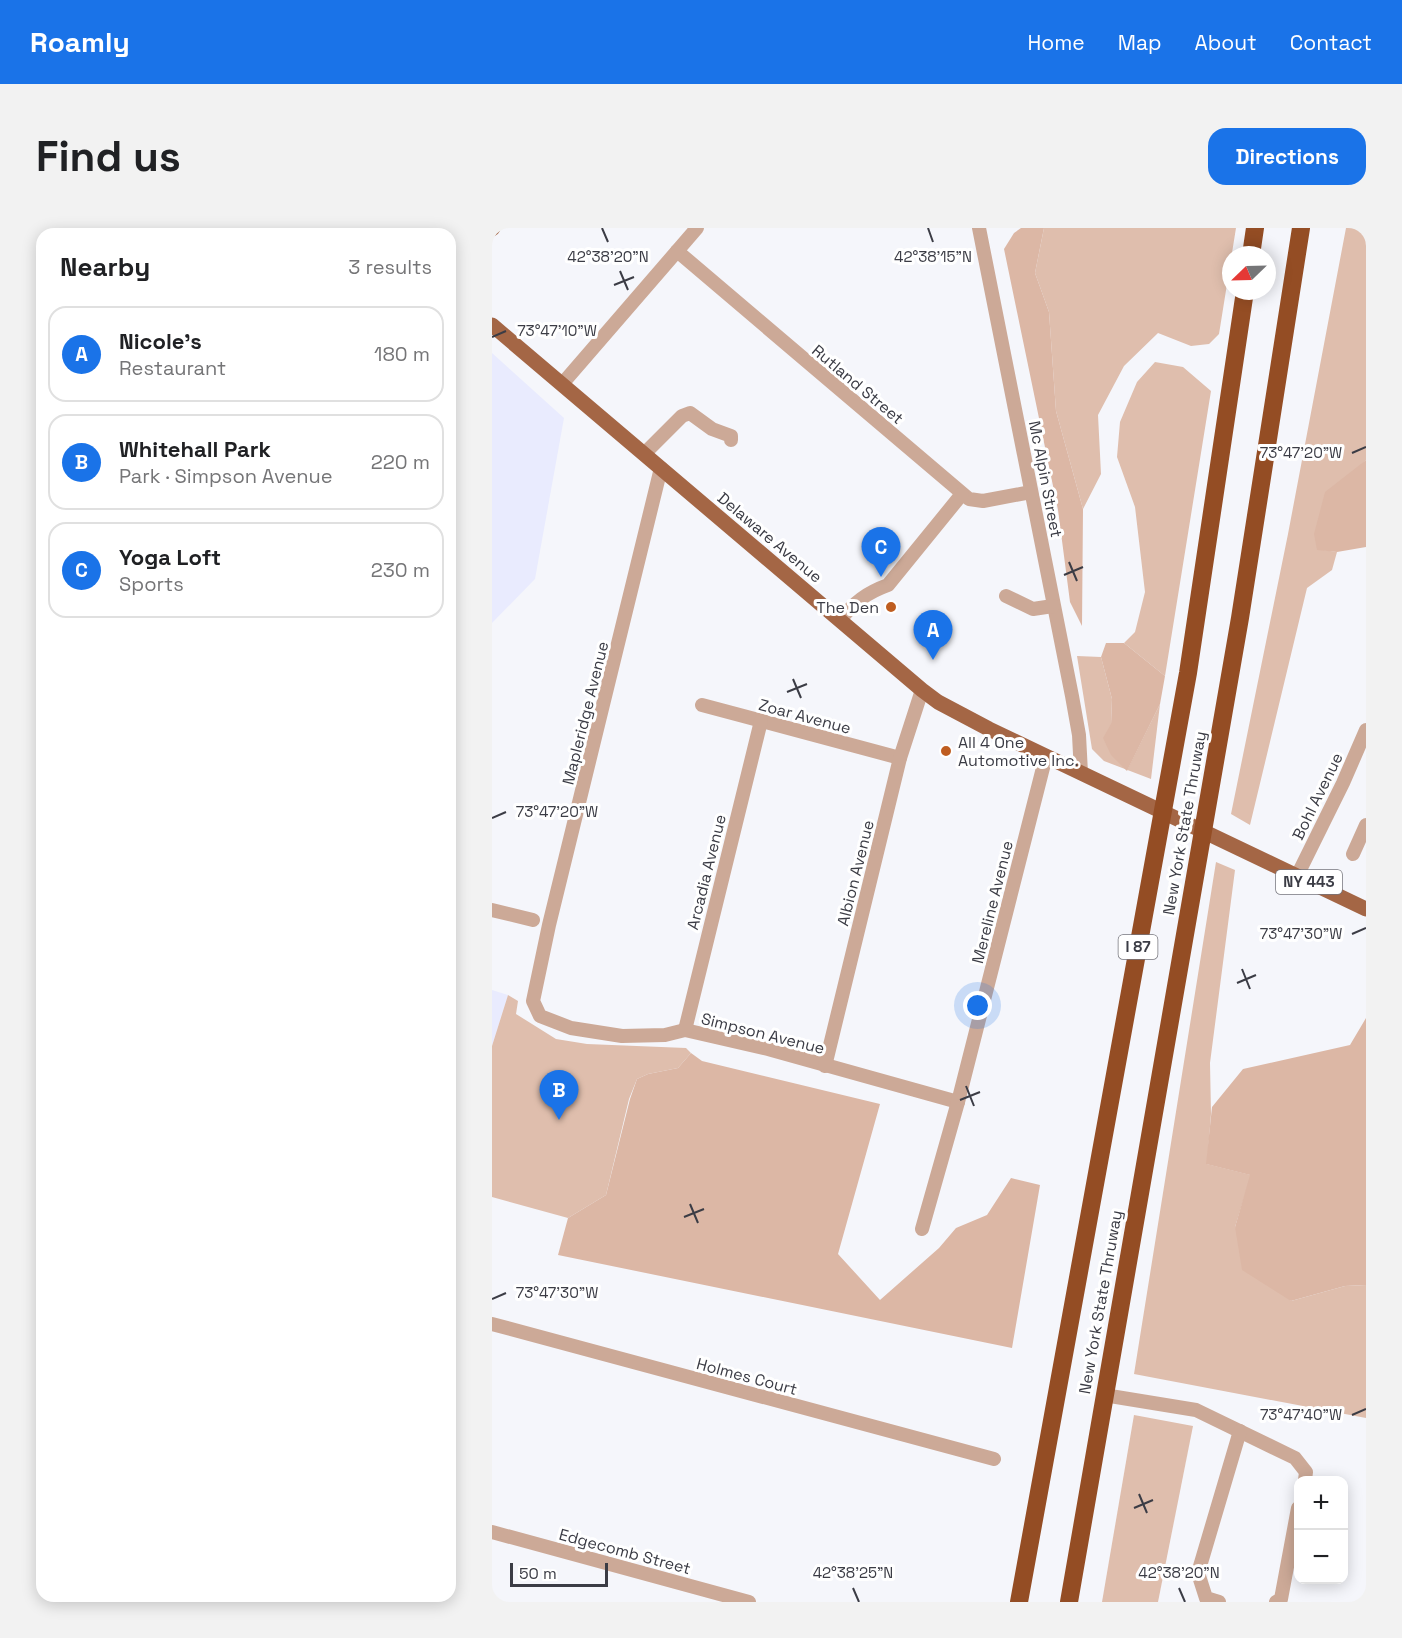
<!DOCTYPE html>
<html lang="en">
<head>
<meta charset="utf-8">
<style>
	body { margin:0; font-family:"Space Grotesk",sans-serif; background:#f2f2f2; color:#202124 }
	.controls { position:absolute; right:18px; bottom:18px; display:grid; overflow:hidden; border-radius:12px; box-shadow:0 3px 15px #0003 }
	.controls button { width:54px; height:54px; display:grid; place-items:center; padding:0; border:0; border-bottom:2px solid #e0e0e0; background:#fff; color:#202124; font:30px sans-serif }
	.compass { position:absolute; left:730px; top:18px; width:54px; height:54px; border-radius:50%; background:#fff; box-shadow:0 3px 15px #0003; rotate:247deg }
	.scale { position:absolute; left:18px; bottom:15px; width:98px; box-sizing:border-box; padding-left:6px; border:3px solid #3b3c45; border-top:0; font-size:16px; line-height:21px; white-space:nowrap; color:#3b3c45; -webkit-text-stroke:4px #fff; paint-order:stroke }
	.you { position:absolute; left:486px; top:778px; width:21px; height:21px; margin:-15px; border:4px solid #fff; border-radius:50%; background:#1a73e8; box-shadow:0 0 0 9px #1a73e833 }
	.badge { display:grid; place-items:center; width:39px; height:39px; border-radius:50%; background:#1a73e8; color:#fff; font-size:20px; font-weight:700 }
	.pin { position:absolute; translate:-50% -50px; filter:drop-shadow(0 2px 3px #0008) }
	.pin::after { content:''; position:absolute; top:32px; width:21px; height:18px; background:inherit; clip-path:polygon(0 0,100% 0,50% 100%) }
	.list { margin:0; padding:0; list-style:none }
	h2 { display:flex; justify-content:space-between; align-items:center; height:78px; margin:0; padding:0 24px; font-size:26px }
	h2 small { font-size:20px; font-weight:400; color:#757577 }
	.list li { display:grid; grid-template-columns:39px 1fr auto; gap:18px; align-items:center; box-sizing:border-box; height:96px; margin:0 12px 12px; padding:0 12px; border:2px solid #e0e0e0; border-radius:18px }
	.list b { display:block; font-size:22px; white-space:nowrap }
	.list p { margin:0; font-size:20px; white-space:nowrap; color:#757577 }
	.list em { font-size:20px; font-style:normal; color:#757577 }
	.map { position:relative; flex:none; width:874px; height:1374px; overflow:hidden; border-radius:18px }
	header { display:flex; align-items:center; gap:36px; box-sizing:border-box; height:84px; padding:0 30px; background:#1a73e8; color:#fff }
	header strong { font-size:28px }
	nav { display:flex; gap:33px; margin-inline-start:auto; font-size:21px }
	.intro { display:flex; align-items:center; justify-content:space-between; box-sizing:border-box; height:144px; padding:0 36px }
	h1 { margin:0; font-size:42px }
	.button { padding:15px 27px; border-radius:18px; background:#1a73e8; color:#fff; font-size:21px; font-weight:700 }
	main { display:flex; gap:36px; padding:0 36px }
	aside { flex:1; background:#fff; border-radius:18px; box-shadow:0 3px 15px #0003 }
	.map>svg:first-child { display:block }
</style>
</head>
<body>
<header>
<strong>Roamly</strong>
<nav><a>Home</a><a>Map</a><a>About</a><a>Contact</a></nav>
</header>
<div class="intro"><h1>Find us</h1><a class="button">Directions</a></div>
<main>
<aside>
<h2>Nearby<small>3 results</small></h2>
<ul class="list">
<li><span class="badge">A</span><div><b>Nicole's</b><p>Restaurant</p></div><em>180 m</em></li>
<li><span class="badge">B</span><div><b>Whitehall Park</b><p>Park · Simpson Avenue</p></div><em>220 m</em></li>
<li><span class="badge">C</span><div><b>Yoga Loft</b><p>Sports</p></div><em>230 m</em></li>
</ul>
</aside>
<div class="map">
<svg width="874" height="1374" viewBox="0 0 874 1374">
	<rect width="100%" height="100%" fill="#f5f6fb"/>
	<g fill="#e9ebfe">
		<path d="M0,125L72,190L43,351L0,395Z"/>
		<path d="M0,762L16,767L0,818Z"/>
	</g>
	<g fill="#dfbead">
		<path d="M552,0H744L727,106L717,116L699,118L666,105L632,138L606,187L609,246L591,281L564,183L557,84L543,45Z"/>
		<path d="M854,0H864L874,4V232L868,238L825,321L845,324L840,342L815,360L758,597L739,586L796,306Z"/>
		<path d="M663,134L691,139L719,163L673,448L632,415L643,404L653,364L643,279L625,229L628,194L645,154Z"/>
		<path d="M585,428L609,429L620,471L619,496L635,542L668,476L659,551L612,533L600,521Z"/>
		<path d="M724,634L743,642L718,835L719,886L715,936L759,947L743,999L799,1073L853,1058L874,1057V1190L642,1146Z"/>
		<path d="M16,767L26,773L24,786L64,811L95,816L194,820L199,825L186,840L156,846L145,851L137,871L114,967L76,990L0,969V818Z"/>
		<path d="M642,1187L701,1198L666,1374H610Z"/>
	</g>
	<g fill="#dcb7a5">
		<path d="M529,0H552L543,45L557,84L564,183L591,281L590,398L578,374L566,282L512,21L522,5Z"/>
		<path d="M874,232V319L845,324L825,322L822,306L833,264Z"/>
		<path d="M614,415H632L673,448L668,476L635,543L619,527L611,510L619,496L620,471L609,429Z"/>
		<path d="M874,790V1057L853,1058L799,1073L750,1042L743,999L758,947L714,936L720,879L751,841L858,817Z"/>
		<path d="M199,825L210,833L388,876L346,1026L388,1072L447,1020L464,1000L495,987L519,950L548,957L520,1120L66,1027L76,990L114,967L138,871L145,851L156,846L186,840Z"/>
	</g>
	<g fill="none" stroke-linecap="round" stroke-linejoin="round">
		<g stroke="#cca997" stroke-width="14">
			<path d="M487,0L580,468L587,507L589,545"/>
			<path d="M185,23L477,271L491,273L539,264"/>
			<path d="M71,155L205,0"/>
			<path d="M152,226L190,188L198,185L220,201L239,208V212"/>
			<path d="M169,240L57,697L41,773L48,788L79,800L130,808L173,807L193,802L276,821L466,874"/>
			<path d="M514,368L541,381L561,378"/>
			<path d="M348,392C363,374 374,365 396,357L470,266"/>
			<path d="M210,477L408,530"/>
			<path d="M861,626L874,597"/>
			<path d="M805,648L851,555L874,502"/>
			<path d="M0,682L41,692"/>
			<path d="M193,802L269,493"/>
			<path d="M333,838L408,530L430,462"/>
			<path d="M430,1001L466,874L554,528"/>
			<path d="M0,1096L502,1231"/>
			<path d="M612,1167L704,1182L803,1230L814,1244L813,1252"/>
			<path d="M0,1304L257,1374"/>
			<path d="M727,1374L714,1370L706,1345L748,1203"/>
			<path d="M784,1374L789,1371L806,1280"/>
		</g>
		<g stroke="#a46645" stroke-width="15">
			<path d="M0,1L1,0"/>
			<path d="M0,97L430,462L446,474L497,501L874,681"/>
		</g>
		<g stroke="#944d24" stroke-width="18">
			<path d="M759,27L763,0"/>
			<path d="M527,1374L696,445L753,63"/>
			<path d="M577,1374L748,390L809,0"/>
		</g>
	</g>
	<path fill="none" stroke="#3b3c45" stroke-width="2" d="M110,0L116,14M436,0L441,14M128,43L136,62M122,57L142,49M0,109L14,103M860,225L874,219M577,334L585,353M572,347L591,339M301,451L309,470M295,464L315,456M0,590L14,584M860,706L874,700M750,741L758,761M745,755L764,747M474,858L482,878M468,872L488,864M198,976L206,995M192,989L212,981M0,1071L14,1065M860,1187L874,1181M647,1266L655,1285M642,1280L661,1272M361,1360L367,1374M687,1360L693,1374"/>
	<g fill="#bf5d20" stroke="#fff" stroke-width="2">
		<circle cx="399" cy="379" r="6"/>
		<circle cx="454" cy="523" r="6"/>
	</g>
	<g text-anchor="middle" stroke-width="6" stroke-linejoin="round" paint-order="stroke">
		<g fill="#fff" stroke="#76767d" stroke-width="1.5">
			<rect x="784" y="642" width="66" height="24" rx="4.5"/>
			<rect x="626.5" y="707" width="39" height="24" rx="4.5"/>
		</g>
		<g font-size="15" font-weight="bold" fill="#3b3c45">
			<text x="817" y="659">NY 443</text>
			<text x="646" y="724">I 87</text>
		</g>
		<g font-size="16" fill="#3b3c45" stroke="#fff">
			<text transform="translate(366 156) rotate(40)" y="6">Rutland Street</text>
			<text transform="translate(554 251) rotate(79)" y="6">Mc Alpin Street</text>
			<text transform="translate(278 309) rotate(40)" y="6">Delaware Avenue</text>
			<text transform="translate(93 485) rotate(-76)" y="6">Mapleridge Avenue</text>
			<text transform="translate(313 488) rotate(15)" y="6">Zoar Avenue</text>
			<text transform="translate(825 568) rotate(-64)" y="6">Bohl Avenue</text>
			<text transform="translate(692 595) rotate(-80)" y="6">New York State Thruway</text>
			<text transform="translate(214 644) rotate(-76)" y="6">Arcadia Avenue</text>
			<text transform="translate(363 645) rotate(-76)" y="6">Albion Avenue</text>
			<text transform="translate(500 674) rotate(-76)" y="6">Mereline Avenue</text>
			<text transform="translate(271 805) rotate(14)" y="6">Simpson Avenue</text>
			<text transform="translate(608 1074) rotate(-80)" y="6">New York State Thruway</text>
			<text transform="translate(255 1148) rotate(15)" y="6">Holmes Court</text>
			<text transform="translate(133 1323) rotate(15)" y="6">Edgecomb Street</text>
		</g>
		<g font-size="16" fill="#3b3c45" stroke="#fff" text-anchor="end">
			<text x="387" y="385">The Den</text>
			<text x="466" y="520" text-anchor="start">All 4 One<tspan x="466" dy="18">Automotive Inc.</tspan></text>
		</g>
	</g>
	<g font-size="15" text-anchor="middle" fill="#3b3c45" stroke="#fff" stroke-width="6" stroke-linejoin="round" paint-order="stroke">
		<text x="116" y="34">42°38'20"N</text>
		<text x="441" y="34">42°38'15"N</text>
		<text x="65" y="108">73°47'10"W</text>
		<text x="809" y="230">73°47'20"W</text>
		<text x="65" y="589">73°47'20"W</text>
		<text x="809" y="711">73°47'30"W</text>
		<text x="65" y="1070">73°47'30"W</text>
		<text x="809" y="1192">73°47'40"W</text>
		<text x="361" y="1350">42°38'25"N</text>
		<text x="687" y="1350">42°38'20"N</text>
	</g>
</svg>
<div class="controls">
<button>+</button>
<button>−</button>
</div>
<svg class="compass" viewBox="-18 -18 36 36"><path d="M0-13l5 13h-10z" fill="#e53935"/><path d="M0 13l5-13h-10z" fill="#757577"/></svg>
<div class="scale">50 m</div>
<div class="you"></div>
<div class="pin badge" style="left:441px;top:432px">A</div>
<div class="pin badge" style="left:67px;top:892px">B</div>
<div class="pin badge" style="left:389px;top:349px">C</div>
</div>
</main>
</body>
</html>
